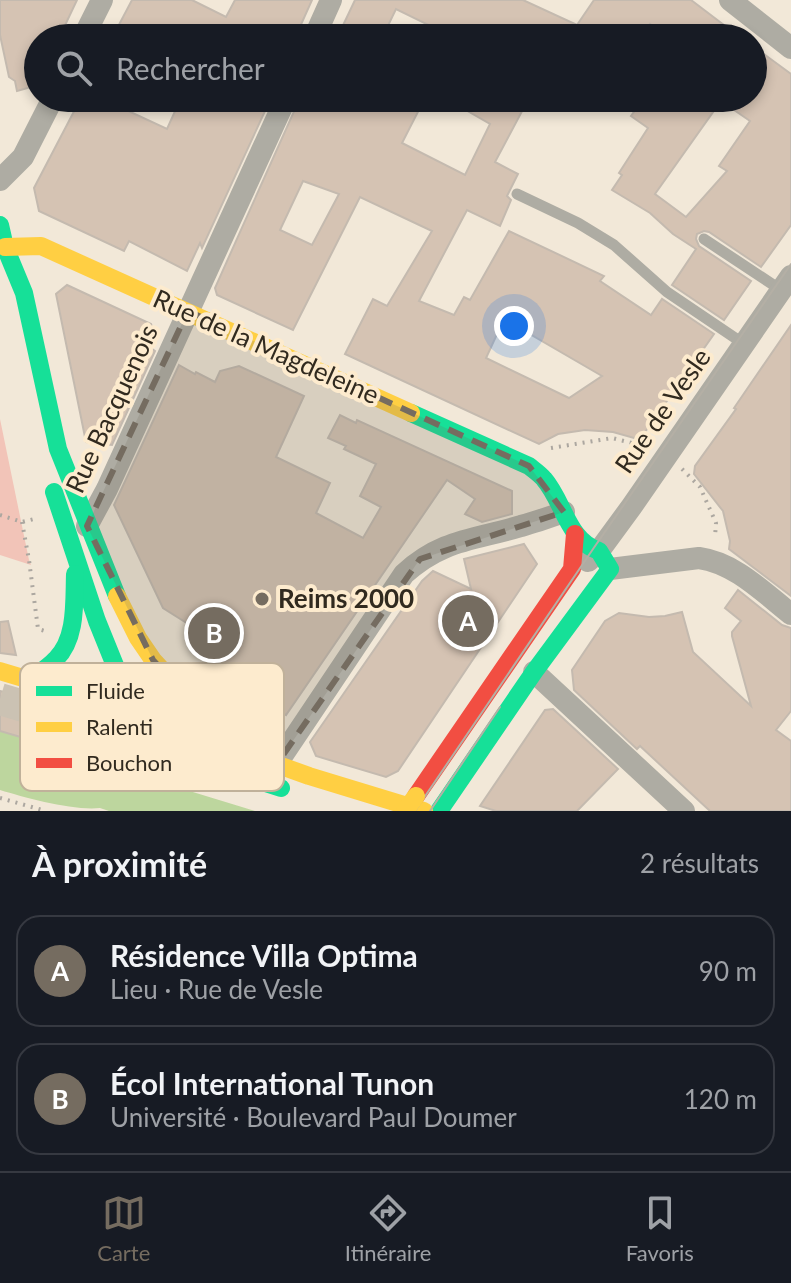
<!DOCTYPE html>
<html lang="fr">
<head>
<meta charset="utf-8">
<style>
	body { margin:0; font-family:Lato,sans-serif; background:#20242c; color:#f1f3f6 }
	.you { position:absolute; left:514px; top:326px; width:28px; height:28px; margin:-20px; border:6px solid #fff; border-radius:50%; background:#1a73e8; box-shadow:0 0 0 12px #1a73e833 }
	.badge { display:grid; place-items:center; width:52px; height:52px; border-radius:50%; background:#756c60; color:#fff; font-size:26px; font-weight:700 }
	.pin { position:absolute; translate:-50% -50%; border:4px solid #fff; box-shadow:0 2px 8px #0006 }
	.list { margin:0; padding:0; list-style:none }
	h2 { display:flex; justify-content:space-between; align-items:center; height:104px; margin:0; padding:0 32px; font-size:34px }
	h2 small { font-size:26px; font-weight:400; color:#9ea1a6 }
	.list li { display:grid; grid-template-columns:52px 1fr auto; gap:24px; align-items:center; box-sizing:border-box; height:112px; margin:0 16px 16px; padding:0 16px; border:2px solid #363941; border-radius:24px }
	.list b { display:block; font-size:30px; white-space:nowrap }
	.list p { margin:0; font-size:26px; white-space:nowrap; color:#9ea1a6 }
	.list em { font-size:26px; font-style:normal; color:#9ea1a6 }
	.icon { flex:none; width:44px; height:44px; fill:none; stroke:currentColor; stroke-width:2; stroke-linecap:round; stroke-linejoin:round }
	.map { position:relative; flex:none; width:791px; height:811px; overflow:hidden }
	.search { position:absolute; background:#171b24; box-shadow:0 4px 12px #0003; left:24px; right:24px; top:24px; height:88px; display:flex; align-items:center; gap:20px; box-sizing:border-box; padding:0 28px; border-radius:44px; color:#9ea1a6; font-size:30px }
	.sheet { height:360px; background:#171b24 }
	nav { display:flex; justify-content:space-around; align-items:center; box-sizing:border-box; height:112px; border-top:2px solid #363941; background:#171b24; font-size:22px; color:#9ea1a6 }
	nav a { display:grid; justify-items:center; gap:4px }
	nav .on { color:#756c60 }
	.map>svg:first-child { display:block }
</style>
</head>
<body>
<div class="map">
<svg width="791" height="811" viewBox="0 0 791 811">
	<rect width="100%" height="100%" fill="#f2e8d8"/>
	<path fill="#f2c4b8" d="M0,419L29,560L31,565L0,555Z"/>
	<path fill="#bdd69e" d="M0,731L50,746L49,738L105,755L111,767L255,811H109L100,808C74,811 26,798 0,790Z"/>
	<g fill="#d5c3b3" stroke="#c4baaf" stroke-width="2" fill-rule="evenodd">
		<path d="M0,0H77L59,38H38V80L35,86L17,91L15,81L9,77L0,35Z"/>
		<path d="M132,0H192L226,17L235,0H312L295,38H112Z"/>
		<path d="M355,0H523L577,25L594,0H691L741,38H668L650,24L640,38H455L396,9L382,38H337Z"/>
		<path d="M753,46L791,74V225L761,267L709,232L704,231L697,234L696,239L699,246L751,281L724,320L672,285L696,249L673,234L650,213L612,190L622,175L619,173L648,128L631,116L644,98H753ZM721,101L750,121L719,166L727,171L686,217L655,194Z"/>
		<path d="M81,98H129L124,109L167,129L181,98H271L202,248L200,243L187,271L129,241L124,251L39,211L34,188Z"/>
		<path d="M300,98H425L402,143L465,175L490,124L445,98H529L495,162L518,174L507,196L511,200L500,226L467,210L419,301L454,315L464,297L470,300L509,231L604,276L600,281L651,315L662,299L714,334L643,435L634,438L613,432L585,430L558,434L539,444L345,354L373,299L387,306L432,231L360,197L293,330L217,295L215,288ZM303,181L339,194L312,245L280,230ZM504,319L602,376L569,398L486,358Z"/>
		<path d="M67,285L151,324L156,338L151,348L155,351L112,445L86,442L56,294Z"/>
		<path d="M791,325V596L729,549L730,541L723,511L694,474L695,466L736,409L734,408Z"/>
		<path d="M179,365L195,374L196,372L215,382L220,371L239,366L304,396L276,457L330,483L316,513L363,538L381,507L360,496L376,464L344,449L346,446L328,438L340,415L356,423L357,420L512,491V514L482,522L465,514L475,499L447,480L286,715L234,680L239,673L197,644L204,634L163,608L114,505Z"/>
		<path d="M524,544L537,564L398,771L386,777L316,756L310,742L422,581L433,571L471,589L464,559Z"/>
		<path d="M738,590L782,625L791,628V711L776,730L791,741V811H710L640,746L637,749L574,690L572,670L605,621L619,613L649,617L665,616L682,612L693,652L751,706L732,636V632L741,621L725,608Z"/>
		<path d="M8,621L16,655L0,653V622Z"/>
		<path d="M0,691L31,699L26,707V717L31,725L48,733L51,746L0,731Z"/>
		<path d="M553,709L618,769L577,811H496L480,806L545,710Z"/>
	</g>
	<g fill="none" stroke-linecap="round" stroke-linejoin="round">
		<path stroke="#cbc2b3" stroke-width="32" stroke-dasharray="32 16" stroke-linecap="butt" d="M0,699L44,712"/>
		<g stroke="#aca7a0" stroke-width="4" stroke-dasharray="2 6" stroke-linecap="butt">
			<path d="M551,448L612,438L648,447"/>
			<path d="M682,469L700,487L716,523L715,537"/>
			<path d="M0,515L22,522L34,519"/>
			<path d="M22,522L29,560L38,629L45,631"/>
			<path d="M0,798L46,811"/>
		</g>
		<g stroke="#aeaca3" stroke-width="11">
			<path d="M517,194L578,223L614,245L667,292L744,344"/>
			<path d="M704,239L781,290"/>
		</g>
		<g stroke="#aeaca3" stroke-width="22">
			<path d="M730,0L791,48"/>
			<path d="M83,38L102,0"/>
			<path d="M314,38L331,0"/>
			<path d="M0,180L23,157L53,98"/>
			<path d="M87,526L107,489L286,98"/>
			<path d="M588,561L599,551L632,506L791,276"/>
			<path d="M610,569L699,558C735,563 763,592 791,614"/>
			<path d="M534,672L684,811"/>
			<path d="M276,765L404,574C442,539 475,540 521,526C536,522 550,517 564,512"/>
		</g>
		<g stroke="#16e098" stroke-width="18">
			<path d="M0,225L5,247L24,293L58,449L117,596"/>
			<path d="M411,413L529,466C534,470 540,474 544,479C564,502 567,540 599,551L610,569L534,672L439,811"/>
			<path d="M54,492L97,621L148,747"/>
			<path d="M31,679C39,673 49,667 56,659C77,638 74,602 75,574"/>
			<path d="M44,712L281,788"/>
		</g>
		<g stroke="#ffcf43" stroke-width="18">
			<path d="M5,247L41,246L411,413"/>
			<path d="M117,596L138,638L153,660L235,749"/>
			<path d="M0,671L103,702L309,776L424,811"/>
		</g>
		<path stroke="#f24e42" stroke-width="18" d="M416,796L572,569L575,534"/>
		<g stroke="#b4afa5" stroke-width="2">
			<path d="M415,811L593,549L791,264"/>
			<path d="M430,811L500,707"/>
		</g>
		<path stroke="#ffcf43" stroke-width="18" d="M405,811L416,796"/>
	</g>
	<path fill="#756c60" fill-opacity="0.2" stroke="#756c60" stroke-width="6" stroke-dasharray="16 10" stroke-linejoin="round" d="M188,311L529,466L564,512L420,559L276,765L235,749L153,660L87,526Z"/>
	<circle fill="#756c60" stroke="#fdebce" stroke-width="3" cx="262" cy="599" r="8"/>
	<g text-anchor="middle" stroke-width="8" stroke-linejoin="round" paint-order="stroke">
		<g font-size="26" fill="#312a1f" stroke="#fdebce">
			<text transform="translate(266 347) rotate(24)" y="9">Rue de la Magdeleine</text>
			<text transform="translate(112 409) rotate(-65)" y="9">Rue Bacquenois</text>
			<text transform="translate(663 411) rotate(-55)" y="9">Rue de Vesle</text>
		</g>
		<g font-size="26" font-weight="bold" fill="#312a1f" stroke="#fdebce" text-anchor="start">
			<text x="278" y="608">Reims 2000</text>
		</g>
	</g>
	<rect x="20" y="663" width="264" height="128" rx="12" fill="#fdebce" stroke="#c0b19a" stroke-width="2"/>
	<rect x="36" y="686" width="36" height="10" fill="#16e098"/>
	<rect x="36" y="722" width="36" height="10" fill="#ffcf43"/>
	<rect x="36" y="758" width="36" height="10" fill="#f24e42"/>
	<g font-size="22" fill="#312a1f">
		<text x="86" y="699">Fluide</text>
		<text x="86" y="735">Ralenti</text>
		<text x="86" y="771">Bouchon</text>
	</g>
</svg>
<div class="you"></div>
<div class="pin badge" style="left:468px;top:621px">A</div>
<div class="pin badge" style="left:214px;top:633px">B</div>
<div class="search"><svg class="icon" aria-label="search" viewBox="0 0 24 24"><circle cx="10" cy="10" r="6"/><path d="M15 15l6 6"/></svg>Rechercher</div>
</div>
<section class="sheet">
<h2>À proximité<small>2 résultats</small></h2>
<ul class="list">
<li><span class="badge">A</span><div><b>Résidence Villa Optima</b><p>Lieu · Rue de Vesle</p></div><em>90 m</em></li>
<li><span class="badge">B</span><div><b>Écol International Tunon</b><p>Université · Boulevard Paul Doumer</p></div><em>120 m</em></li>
</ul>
</section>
<nav>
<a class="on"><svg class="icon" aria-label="map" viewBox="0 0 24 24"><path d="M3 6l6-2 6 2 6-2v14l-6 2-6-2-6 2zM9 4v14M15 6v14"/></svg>Carte</a>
<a><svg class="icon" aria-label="directions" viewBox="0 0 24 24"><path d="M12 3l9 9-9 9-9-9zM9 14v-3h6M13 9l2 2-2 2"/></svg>Itinéraire</a>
<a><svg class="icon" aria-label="saved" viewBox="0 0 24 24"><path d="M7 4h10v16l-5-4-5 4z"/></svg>Favoris</a>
</nav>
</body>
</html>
